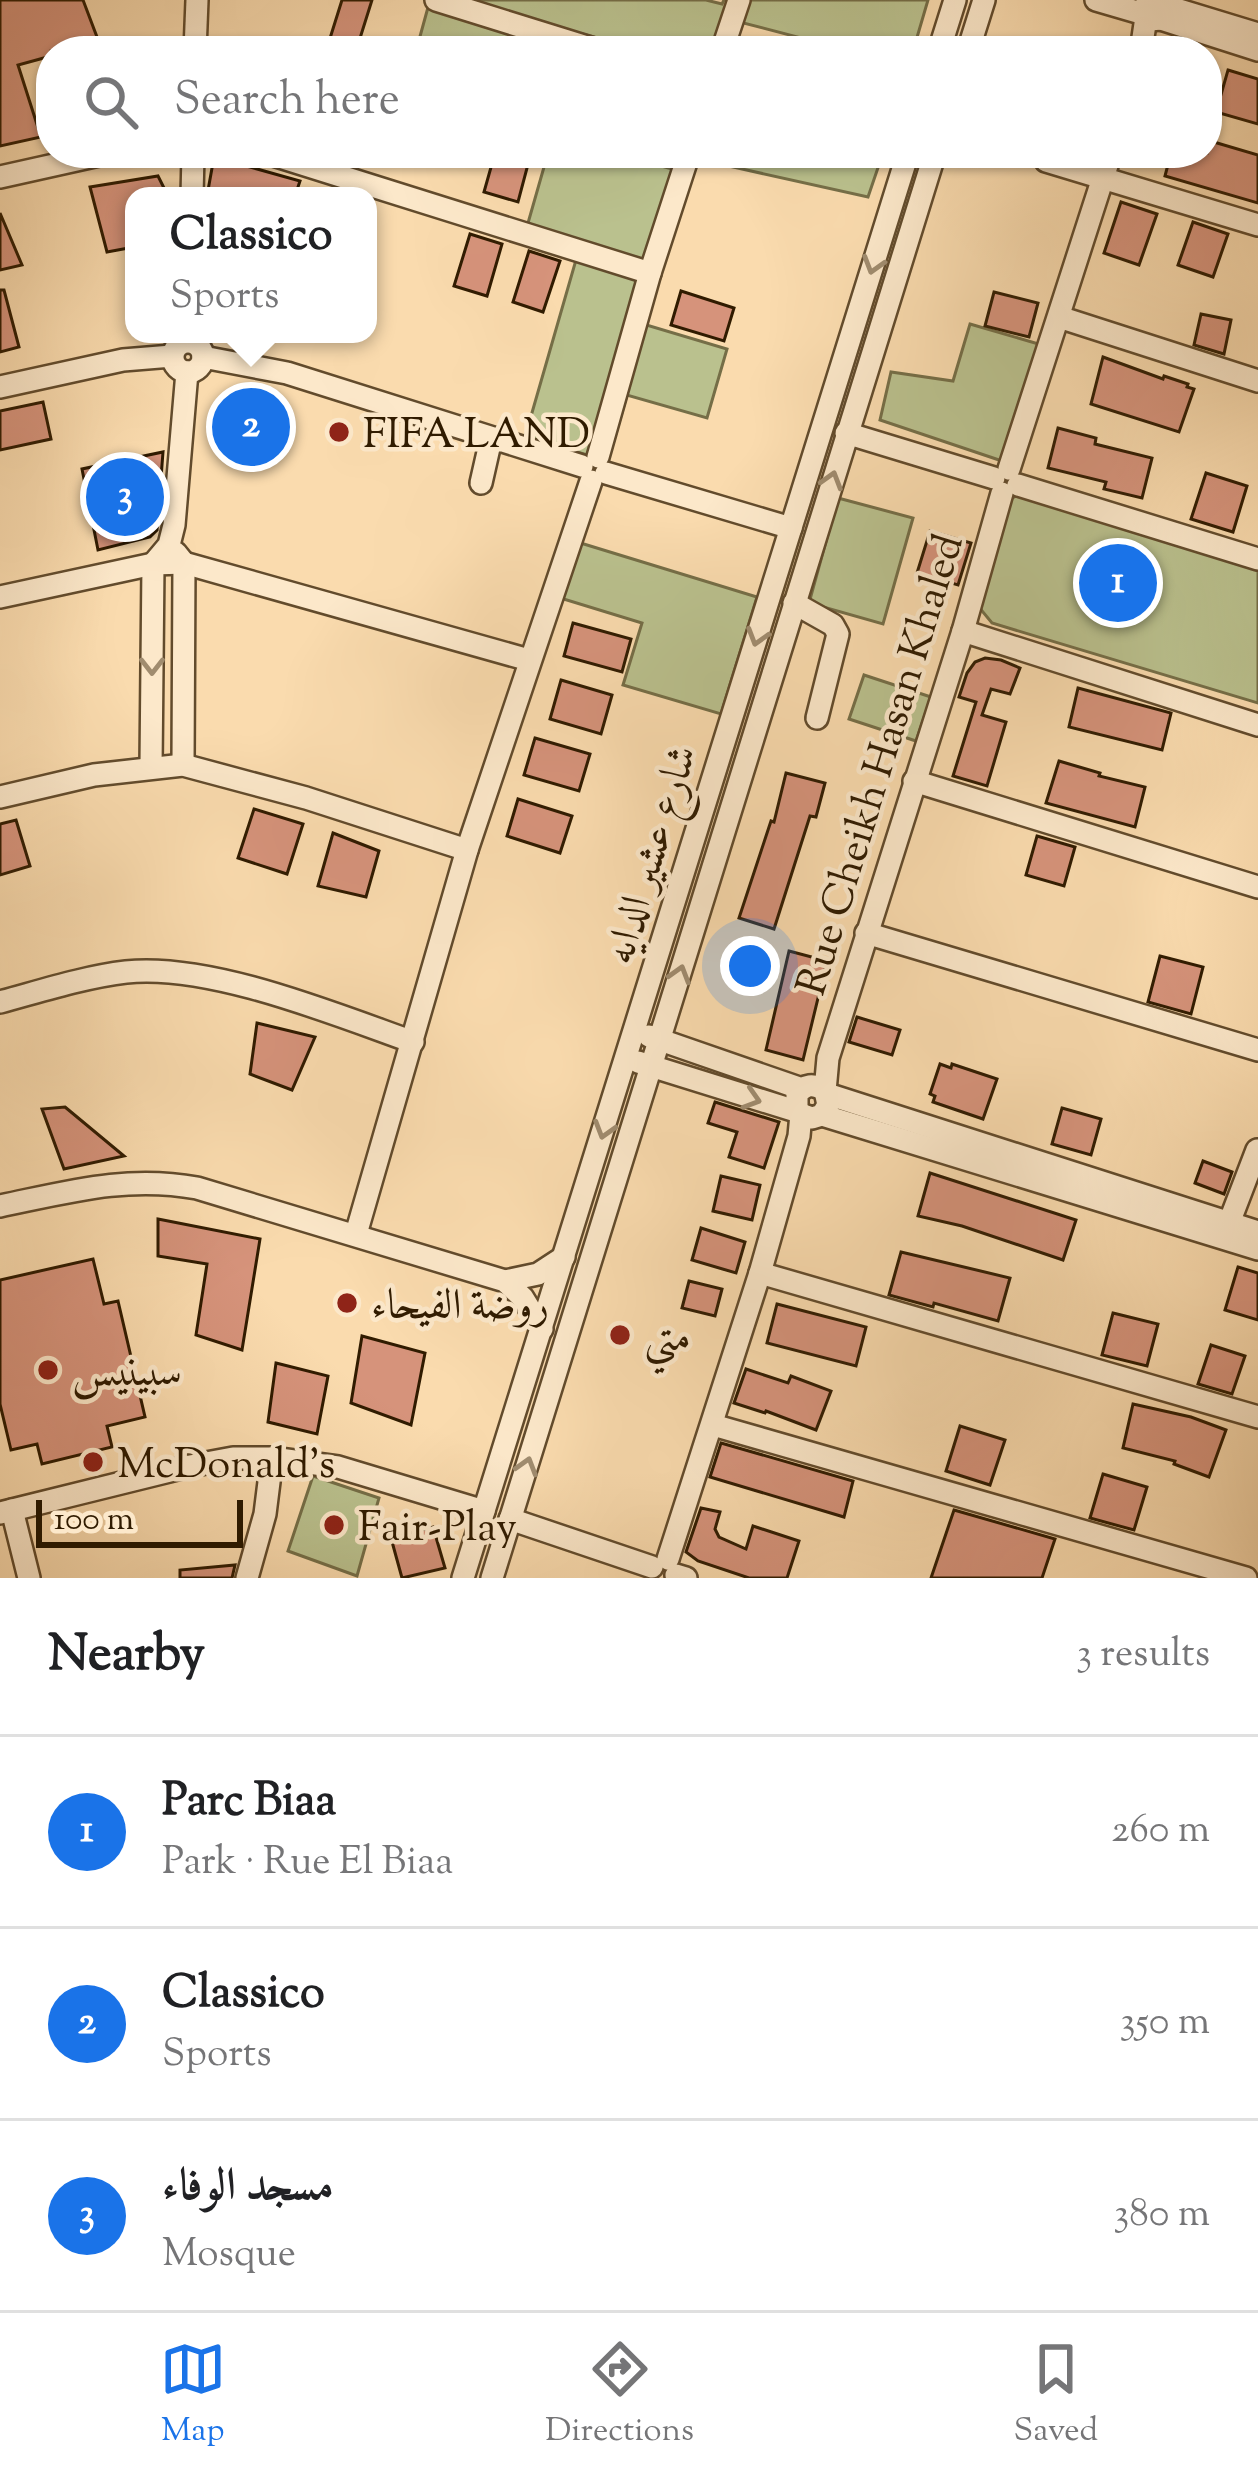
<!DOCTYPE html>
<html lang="en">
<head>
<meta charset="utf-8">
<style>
	body { margin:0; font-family:"Sorts Mill Goudy",Amiri,serif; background:#f2f2f2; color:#202124 }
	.scale { position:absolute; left:36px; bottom:30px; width:207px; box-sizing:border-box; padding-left:12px; border:6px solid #301b00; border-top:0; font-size:33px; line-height:42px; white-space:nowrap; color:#301b00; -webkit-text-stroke:9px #fce8ca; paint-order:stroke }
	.you { position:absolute; left:750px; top:966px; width:42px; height:42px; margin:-30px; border:9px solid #fff; border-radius:50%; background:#1a73e8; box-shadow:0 0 0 18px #1a73e833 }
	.badge { display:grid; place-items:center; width:78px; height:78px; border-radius:50%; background:#1a73e8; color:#fff; font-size:39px; font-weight:700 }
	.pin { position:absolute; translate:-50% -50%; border:6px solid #fff; box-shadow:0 3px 12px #0006 }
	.popup { position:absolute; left:125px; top:187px; width:252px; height:156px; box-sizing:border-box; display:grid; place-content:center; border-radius:24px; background:#fff; filter:drop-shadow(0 3px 9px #0005); font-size:39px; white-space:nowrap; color:#757577 }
	.popup b { font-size:45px; color:#202124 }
	.popup::after { content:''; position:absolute; left:50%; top:100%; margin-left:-24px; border:24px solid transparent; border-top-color:#fff }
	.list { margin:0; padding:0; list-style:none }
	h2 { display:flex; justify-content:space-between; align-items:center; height:156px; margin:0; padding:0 48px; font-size:51px }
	h2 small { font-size:39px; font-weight:400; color:#757577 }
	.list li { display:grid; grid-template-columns:78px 1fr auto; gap:36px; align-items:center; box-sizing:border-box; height:192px; padding:0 48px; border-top:3px solid #e0e0e0 }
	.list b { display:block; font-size:45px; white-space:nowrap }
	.list p { margin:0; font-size:39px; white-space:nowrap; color:#757577 }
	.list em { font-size:39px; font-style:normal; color:#757577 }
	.icon { flex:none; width:66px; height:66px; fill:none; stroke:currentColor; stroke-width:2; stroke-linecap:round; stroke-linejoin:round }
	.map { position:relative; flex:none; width:1258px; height:1578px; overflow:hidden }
	.search { position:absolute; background:#fff; box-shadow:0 3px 9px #0004; left:36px; right:36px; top:36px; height:132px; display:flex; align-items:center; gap:30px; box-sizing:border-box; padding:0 42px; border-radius:48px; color:#757577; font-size:45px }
	.sheet { height:732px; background:#fff }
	nav { display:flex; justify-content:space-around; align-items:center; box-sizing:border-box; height:168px; border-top:3px solid #e0e0e0; background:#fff; font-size:33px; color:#757577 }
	nav a { display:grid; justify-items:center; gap:6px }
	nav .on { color:#1a73e8 }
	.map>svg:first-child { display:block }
</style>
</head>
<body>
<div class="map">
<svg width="1258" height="1578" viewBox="0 0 1258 1578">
	<rect width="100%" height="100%" fill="#fadbae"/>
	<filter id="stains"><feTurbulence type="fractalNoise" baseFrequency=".00167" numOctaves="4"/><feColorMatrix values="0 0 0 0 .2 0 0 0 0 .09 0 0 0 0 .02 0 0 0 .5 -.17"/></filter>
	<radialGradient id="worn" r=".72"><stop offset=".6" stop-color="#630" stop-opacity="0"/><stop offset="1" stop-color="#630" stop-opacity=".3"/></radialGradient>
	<g fill="#bac18e" stroke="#756e47" stroke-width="3">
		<path d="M430,0H706L722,4L724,0H928L913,51H831L832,46L736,21L728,51H646L583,34L578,51H416Z"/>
		<path d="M548,153H616L686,173L643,324L727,349L707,418L627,395L608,461L525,437L580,246L526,230Z"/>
		<path d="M709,153H883L868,197L706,161Z"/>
		<path d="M970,324L1042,345L1008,463L880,420L891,372L953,381Z"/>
		<path d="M1023,492L1258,566V703L992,623L973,600L997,507Z"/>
		<path d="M838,498L913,518L883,624L809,603Z"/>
		<path d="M574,541L757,597L721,714L623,685L642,623L557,597Z"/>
		<path d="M864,675L931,697L916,741L849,719Z"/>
		<path d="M313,1476L379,1498L357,1576L288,1551Z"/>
	</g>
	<g fill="#d6937b" stroke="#301b00" stroke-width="3">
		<path d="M0,0H83L100,45L73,51H51V56L18,65L41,137L0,146Z"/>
		<path d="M342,0H372L356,51H326Z"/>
		<path d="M1228,70L1258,79V124L1216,112Z"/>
		<path d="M1207,140L1258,155V203L1165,176L1171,153H1207Z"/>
		<path d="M495,153H531L518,202L484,192Z"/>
		<path d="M214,157L300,181L295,196H207Z"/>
		<path d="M158,176L168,196H134V247L107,252L90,187Z"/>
		<path d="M1121,202L1157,214L1139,265L1104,253Z"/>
		<path d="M0,213L22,265L0,270Z"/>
		<path d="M1193,222L1228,234L1213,277L1178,265Z"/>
		<path d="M470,234L502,244L487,296L454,286Z"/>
		<path d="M529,251L560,261L543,312L513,302Z"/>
		<path d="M0,290H4L19,347L0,352Z"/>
		<path d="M681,291L734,308L724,341L671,325Z"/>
		<path d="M994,292L1038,303L1029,337L985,326Z"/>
		<path d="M1201,314L1231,320L1224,354L1194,345Z"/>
		<path d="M1103,357L1163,379L1164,376L1188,384L1187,387L1194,389L1179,432L1091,404Z"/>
		<path d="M43,402L51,439L0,450V411Z"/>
		<path d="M1058,428L1096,438L1095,444L1152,458L1142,498L1104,489L1106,482L1048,468Z"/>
		<path d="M163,452L157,530L150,537L98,550L82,469Z"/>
		<path d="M1206,473L1247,486L1233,532L1191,519Z"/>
		<path d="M930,531L971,543L958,585L917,573Z"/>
		<path d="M573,623L631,639L622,672L564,656Z"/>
		<path d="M985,658L1001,660L1020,668L1010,694L991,689L982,715L1006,722L987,786L953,776L976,702L959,697L967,673L975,662Z"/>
		<path d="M561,680L612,695L601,734L550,719Z"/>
		<path d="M1078,688L1171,713L1162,750L1069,727Z"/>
		<path d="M535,738L590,754L579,791L524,775Z"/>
		<path d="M1059,761L1100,773L1099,776L1145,787L1135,827L1046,803Z"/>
		<path d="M786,773L825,783L816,817L810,816L774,929L739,918L771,821L774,822Z"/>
		<path d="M518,799L572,816L560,853L507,836Z"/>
		<path d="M254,809L303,824L287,874L238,858Z"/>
		<path d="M16,820L30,866L0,875V824Z"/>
		<path d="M333,833L379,851L366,897L318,886Z"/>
		<path d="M1037,836L1075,847L1064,886L1026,875Z"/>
		<path d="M789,951L827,961L803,1060L766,1050Z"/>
		<path d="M1160,956L1203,967L1191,1014L1148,1002Z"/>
		<path d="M857,1017L900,1030L892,1055L849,1042Z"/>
		<path d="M257,1023L315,1037L292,1090L250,1074Z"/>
		<path d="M940,1064L951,1068L952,1064L997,1079L983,1119L933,1102L935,1096L930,1094Z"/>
		<path d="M715,1102L779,1122L764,1168L729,1157L737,1132L708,1123Z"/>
		<path d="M65,1107L124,1156L64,1169L42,1109Z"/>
		<path d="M1062,1108L1101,1119L1091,1155L1052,1144Z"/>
		<path d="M1203,1161L1232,1172L1224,1194L1195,1183Z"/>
		<path d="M930,1173L1076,1220L1063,1260L962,1226L918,1216Z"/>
		<path d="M721,1176L760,1185L752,1220L713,1211Z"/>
		<path d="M158,1219L260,1239L242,1350L196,1335L207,1264L158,1256Z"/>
		<path d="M701,1228L745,1242L736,1273L692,1260Z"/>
		<path d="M901,1252L1010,1278L998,1321L934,1303L933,1307L889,1295Z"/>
		<path d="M93,1259L104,1304L118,1301L145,1417L107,1426L112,1447L42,1464L37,1444L11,1450L0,1404V1280Z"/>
		<path d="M1238,1267L1258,1273V1320L1225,1310Z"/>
		<path d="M689,1281L722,1289L715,1316L682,1308Z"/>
		<path d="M777,1304L866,1327L856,1366L767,1343Z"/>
		<path d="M1113,1313L1158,1324L1147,1366L1102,1355Z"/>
		<path d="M362,1336L425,1353L411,1425L351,1403Z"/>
		<path d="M1211,1345L1245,1356L1232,1394L1198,1384Z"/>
		<path d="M276,1363L328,1376L317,1434L268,1422Z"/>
		<path d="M746,1369L788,1383L791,1376L831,1391L816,1430L766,1411L765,1413L734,1403Z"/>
		<path d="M1133,1404L1191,1417L1226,1430L1209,1477L1174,1464L1175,1461L1123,1448Z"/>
		<path d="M960,1426L1005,1440L990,1485L946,1471Z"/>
		<path d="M721,1443L853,1481L844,1517L710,1477Z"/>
		<path d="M1103,1474L1147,1487L1134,1530L1090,1518Z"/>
		<path d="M701,1508L720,1512L715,1529L719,1537L746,1549L753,1526L799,1541L787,1578H749L698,1561L686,1552Z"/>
		<path d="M954,1510L1055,1539L1042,1578H931Z"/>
		<path d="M433,1527L445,1568L402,1578L391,1538Z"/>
		<path d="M235,1565L232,1578H180V1570Z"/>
	</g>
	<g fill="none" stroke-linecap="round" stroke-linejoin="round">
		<defs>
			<g id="minor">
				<path d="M436,0L600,51"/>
				<path d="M1096,0L1144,14"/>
				<path d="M1149,0L1143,10L1150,20L1161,19L1167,11"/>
				<path d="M1166,6L1258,34"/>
				<path d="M1161,19L1258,50"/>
				<path d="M195,51L197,0"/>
				<path d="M722,51L739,0"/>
				<path d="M939,51L955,0"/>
				<path d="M968,51L984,0"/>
				<path d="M1141,51L1146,17"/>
				<path d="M267,153L650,273"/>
				<path d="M1041,153L1046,161L1258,225"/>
				<path d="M0,177L108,153"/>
				<path d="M192,196L193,154"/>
				<path d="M1059,317L1258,381"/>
				<circle cx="188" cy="357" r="15"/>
				<path d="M203,357L287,373L582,466"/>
				<path d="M0,387L123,360L172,356"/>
				<path d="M846,433L994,478"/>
				<path d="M598,457L650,273L689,153"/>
				<path d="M1009,469L1111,153"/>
				<path d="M606,473L791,528"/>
				<path d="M481,483L491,439"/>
				<path d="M1018,485L1258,559"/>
				<path d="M176,553L184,563L183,765"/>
				<path d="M0,597L153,564L184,563L529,660"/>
				<path d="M794,603L833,625L838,634L817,718"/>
				<path d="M963,631L1258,725"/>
				<path d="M151,767L153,564L169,545L174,525L187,372"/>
				<path d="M914,781L1258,887"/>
				<path d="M0,797L94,775L183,765L306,798L467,850"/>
				<path d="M866,933L1258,1050"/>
				<path d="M0,1002C41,991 84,977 126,972C210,963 334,1014 413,1042"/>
				<path d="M649,1036L802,1089"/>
				<path d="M638,1062L799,1112"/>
				<path d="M825,1091L828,1058L963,631L1002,493"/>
				<path d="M827,1094L1258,1232"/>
				<path d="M822,1115L1258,1249"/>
				<path d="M0,1206C68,1192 127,1175 197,1188L505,1281L523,1298L542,1329"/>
				<path d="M1229,1223L1257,1150"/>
				<path d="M356,1234L467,850L591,481"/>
				<path d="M760,1273L1258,1417"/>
				<path d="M505,1281L538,1274L564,1257"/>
				<path d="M713,1425L1246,1578"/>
				<path d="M12,1510L29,1578"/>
				<path d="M0,1513L190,1466L233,1458H272L338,1467L484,1511"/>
				<path d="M510,1519L652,1567"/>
				<path d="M668,1559L760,1273L799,1136L801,1114L797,1108V1095C804,1084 814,1083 825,1091L828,1105L822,1115L812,1118L801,1114"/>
				<path d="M676,1575L686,1578"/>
				<path d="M247,1578L265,1514L272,1458"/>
				<path d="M463,1578L908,153"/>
				<path d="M492,1578L935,153"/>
			</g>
		</defs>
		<use href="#minor" stroke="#624b2c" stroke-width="26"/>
		<use href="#minor" stroke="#fce8ca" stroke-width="21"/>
	</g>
	<defs><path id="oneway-chevron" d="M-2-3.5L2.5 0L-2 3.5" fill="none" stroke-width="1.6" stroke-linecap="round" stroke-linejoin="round" transform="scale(3)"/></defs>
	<g stroke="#a08c6f">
		<use href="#oneway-chevron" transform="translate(873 265) rotate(107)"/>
		<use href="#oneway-chevron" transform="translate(832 480) rotate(-73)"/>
		<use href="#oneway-chevron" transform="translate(757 637) rotate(107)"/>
		<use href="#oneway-chevron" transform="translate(152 666) rotate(90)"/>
		<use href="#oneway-chevron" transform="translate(680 974) rotate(-73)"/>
		<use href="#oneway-chevron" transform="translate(752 1099) rotate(17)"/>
		<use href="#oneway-chevron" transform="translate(604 1130) rotate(107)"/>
		<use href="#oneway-chevron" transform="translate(527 1466) rotate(-73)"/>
	</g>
	<g fill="#8f2418" stroke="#fce8ca" stroke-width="4.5">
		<circle cx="339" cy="432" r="12"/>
		<circle cx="347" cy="1303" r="12"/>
		<circle cx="620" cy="1335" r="12"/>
		<circle cx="48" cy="1370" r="12"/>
		<circle cx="93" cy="1462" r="12"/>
		<circle cx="334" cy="1525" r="12"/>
	</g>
	<g text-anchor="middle" stroke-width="9" stroke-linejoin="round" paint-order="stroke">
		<g font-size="42" fill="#301b00" stroke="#fce8ca" text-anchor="start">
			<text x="363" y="447">FIFA LAND</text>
			<text x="371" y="1318">روضة الفيحاء</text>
			<text x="644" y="1350">متي</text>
			<text x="72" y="1385">سبينيس</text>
			<text x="117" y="1477">McDonald's</text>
			<text x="358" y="1540">Fair-Play</text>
		</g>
		<g font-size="42" fill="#301b00" stroke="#fce8ca">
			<text transform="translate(878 764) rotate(-73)" y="15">Rue Cheikh Hasan Khaled</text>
			<text transform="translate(649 854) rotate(-73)" y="15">شارع عشير الدايه</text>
		</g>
	</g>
	<rect width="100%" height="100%" filter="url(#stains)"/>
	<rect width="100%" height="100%" fill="url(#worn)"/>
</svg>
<div class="scale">100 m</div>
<div class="you"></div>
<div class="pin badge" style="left:1118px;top:583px">1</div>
<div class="pin badge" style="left:251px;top:427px">2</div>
<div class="popup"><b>Classico</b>Sports</div>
<div class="pin badge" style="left:125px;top:497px">3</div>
<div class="search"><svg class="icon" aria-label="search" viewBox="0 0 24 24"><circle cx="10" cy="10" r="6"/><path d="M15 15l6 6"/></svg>Search here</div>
</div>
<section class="sheet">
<h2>Nearby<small>3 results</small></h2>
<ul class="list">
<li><span class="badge">1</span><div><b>Parc Biaa</b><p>Park · Rue El Biaa</p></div><em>260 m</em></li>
<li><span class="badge">2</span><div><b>Classico</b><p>Sports</p></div><em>350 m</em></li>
<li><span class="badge">3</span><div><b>مسجد الوفاء</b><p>Mosque</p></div><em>380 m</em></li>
</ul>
</section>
<nav>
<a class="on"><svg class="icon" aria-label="map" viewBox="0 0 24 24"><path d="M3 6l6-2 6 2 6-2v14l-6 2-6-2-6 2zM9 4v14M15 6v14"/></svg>Map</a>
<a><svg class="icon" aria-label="directions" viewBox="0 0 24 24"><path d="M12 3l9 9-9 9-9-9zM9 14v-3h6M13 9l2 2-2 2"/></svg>Directions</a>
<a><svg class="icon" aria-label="saved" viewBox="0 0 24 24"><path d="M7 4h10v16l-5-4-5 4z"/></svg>Saved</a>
</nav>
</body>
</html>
